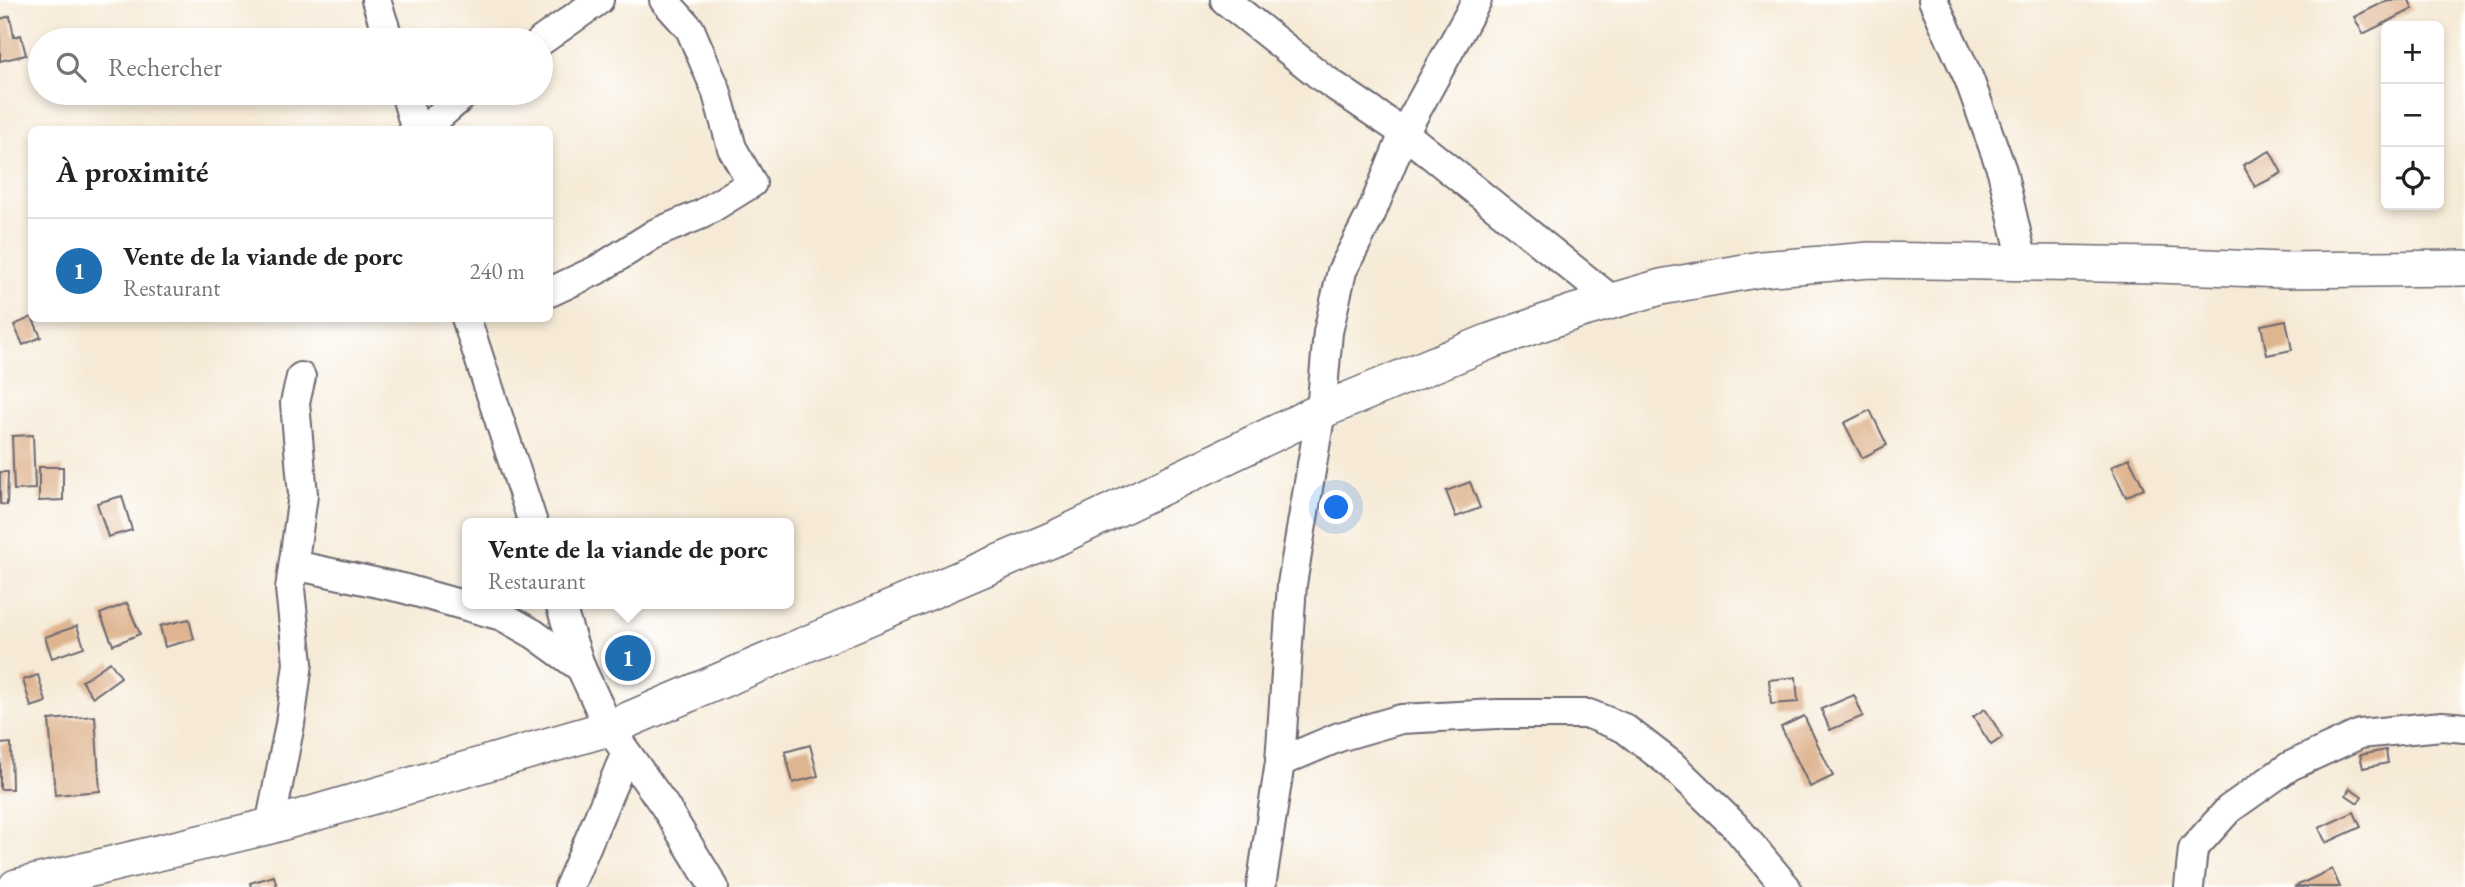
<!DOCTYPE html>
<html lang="fr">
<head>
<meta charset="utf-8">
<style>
	body { margin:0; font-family:"EB Garamond",serif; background:#f6f6f6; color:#222 }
	.controls { position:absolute; right:21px; top:21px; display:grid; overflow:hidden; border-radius:10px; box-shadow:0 4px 10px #0003 }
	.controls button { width:63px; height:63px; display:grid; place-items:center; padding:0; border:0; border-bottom:2px solid #e0e0e0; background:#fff; color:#222; font:35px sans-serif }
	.you { position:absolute; left:1337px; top:508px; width:24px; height:24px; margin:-18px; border:5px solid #fff; border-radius:50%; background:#1a73e8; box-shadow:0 0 0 10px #1a73e833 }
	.badge { display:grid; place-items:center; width:46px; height:46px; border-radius:50%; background:#1f6fb2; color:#fff; font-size:23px; font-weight:700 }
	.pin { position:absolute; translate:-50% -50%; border:4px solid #fff; box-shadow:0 2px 7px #0006 }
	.popup { position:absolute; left:462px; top:518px; width:332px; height:91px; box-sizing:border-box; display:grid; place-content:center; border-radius:10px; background:#fff; filter:drop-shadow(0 2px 5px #0005); font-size:23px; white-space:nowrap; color:#767676 }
	.popup b { font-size:26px; color:#222 }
	.popup::after { content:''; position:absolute; left:50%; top:100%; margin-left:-14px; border:14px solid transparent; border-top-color:#fff }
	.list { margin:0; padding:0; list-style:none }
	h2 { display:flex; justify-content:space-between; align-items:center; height:91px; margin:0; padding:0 28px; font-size:30px }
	h2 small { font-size:23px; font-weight:400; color:#767676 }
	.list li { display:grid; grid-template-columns:46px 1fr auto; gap:21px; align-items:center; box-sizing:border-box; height:105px; padding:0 28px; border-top:2px solid #e0e0e0 }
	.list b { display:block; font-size:26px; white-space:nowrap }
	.list p { margin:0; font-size:23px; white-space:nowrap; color:#767676 }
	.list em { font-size:23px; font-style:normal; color:#767676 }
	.icon { flex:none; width:38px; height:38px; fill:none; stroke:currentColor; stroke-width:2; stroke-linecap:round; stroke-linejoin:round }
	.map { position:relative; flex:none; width:2465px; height:887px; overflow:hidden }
	.search { position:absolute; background:#fff; box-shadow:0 4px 10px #0003; left:28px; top:28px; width:525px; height:77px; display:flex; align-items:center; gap:18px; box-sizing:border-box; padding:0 24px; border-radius:38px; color:#767676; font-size:26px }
	.panel { position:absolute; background:#fff; box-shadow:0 4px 10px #0003; left:28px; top:126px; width:525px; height:196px; border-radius:10px }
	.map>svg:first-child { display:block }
</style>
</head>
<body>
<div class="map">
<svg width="2465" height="887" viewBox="0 0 2465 887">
	<rect width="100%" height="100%" fill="#fff"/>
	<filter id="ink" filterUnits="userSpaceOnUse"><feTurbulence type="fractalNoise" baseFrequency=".0143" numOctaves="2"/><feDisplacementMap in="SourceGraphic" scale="14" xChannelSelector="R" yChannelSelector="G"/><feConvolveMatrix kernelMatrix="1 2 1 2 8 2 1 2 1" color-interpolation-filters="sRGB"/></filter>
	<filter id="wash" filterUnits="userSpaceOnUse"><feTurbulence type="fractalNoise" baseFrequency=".00686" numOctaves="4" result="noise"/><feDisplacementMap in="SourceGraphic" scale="28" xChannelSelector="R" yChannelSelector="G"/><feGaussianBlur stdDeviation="1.57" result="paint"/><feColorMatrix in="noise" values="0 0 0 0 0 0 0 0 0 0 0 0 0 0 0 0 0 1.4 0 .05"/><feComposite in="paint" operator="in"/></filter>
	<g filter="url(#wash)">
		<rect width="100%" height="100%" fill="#f6ead6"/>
		<g id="blocks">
			<g fill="#dfb591">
				<path d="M2388,0H2409L2413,9L2363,34L2354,17Z"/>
				<path d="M10,16L14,37L21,35L26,55L0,61V19Z"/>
				<path d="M2270,151L2282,173L2255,187L2243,165Z"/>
				<path d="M32,317L41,337L23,345L14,325Z"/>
				<path d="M2286,320L2292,350L2267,355L2261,325Z"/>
				<path d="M1870,410L1887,445L1862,458L1844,423Z"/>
				<path d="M33,435L35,489L14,490L12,436Z"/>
				<path d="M2129,458L2144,488L2126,497L2111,467Z"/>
				<path d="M39,467H63V500L39,501Z"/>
				<path d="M0,472H8L7,505L0,504Z"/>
				<path d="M1470,482L1480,508L1456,517L1446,491Z"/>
				<path d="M122,496L132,530L108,537L97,503Z"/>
				<path d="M127,603L140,634L113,645L100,614Z"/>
				<path d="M189,619L194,639L165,647L160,626Z"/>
				<path d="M77,626L84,647L52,658L45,637Z"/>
				<path d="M110,662L121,677L93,697L82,681Z"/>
				<path d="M38,675L46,702L31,707L23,680Z"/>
				<path d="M1796,677L1798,702L1771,704L1769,680Z"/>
				<path d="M1854,695L1863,716L1830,730L1821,709Z"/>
				<path d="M1985,709L2003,737L1991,745L1973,717Z"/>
				<path d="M95,716L100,791L55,795L49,720Z"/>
				<path d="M1804,716L1833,776L1810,787L1781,727Z"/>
				<path d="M11,743L12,789H0V744Z"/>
				<path d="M810,745L818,776L793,783L785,752Z"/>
				<path d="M2386,750L2388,763L2363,768L2360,755Z"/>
				<path d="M2350,788L2362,796L2358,803L2346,795Z"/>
				<path d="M2354,812L2361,827L2326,843L2319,828Z"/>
				<path d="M2332,869L2340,887H2294Z"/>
				<path d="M274,876L277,887H251L250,883Z"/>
			</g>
		</g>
	</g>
	<g filter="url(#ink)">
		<use href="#blocks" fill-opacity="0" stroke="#6c6871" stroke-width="2"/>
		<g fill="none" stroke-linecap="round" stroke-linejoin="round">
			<defs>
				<g id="minor">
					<path d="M376,0L389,40"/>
					<path d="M1225,0L1323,78L1404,133L1613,301"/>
					<path d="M1933,0L1969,79L2002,171L2023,262"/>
					<path d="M541,41L599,0"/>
					<path d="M405,93L416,130"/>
					<path d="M423,130L466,93"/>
					<path d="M550,292L597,270L656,233L702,214L752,183L732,148L716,90L690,29L664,0"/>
					<path d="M466,318L533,523"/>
					<path d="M294,565L402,588L502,616L534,634L581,668"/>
					<path d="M560,604L581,668L609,728L664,805L714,887"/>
					<path d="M1280,762L1339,737L1401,719L1497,714H1589L1624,728L1672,765L1735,826L1786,887"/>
					<path d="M270,826L290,724L298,663L290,589L303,495L295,403L301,377"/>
					<path d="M569,887L626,753"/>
					<path d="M1261,887L1280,762L1292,584L1321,411L1328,332L1342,271L1371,214L1404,133L1477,0"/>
					<path d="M2189,887L2193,849L2229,809L2290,766L2360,734L2442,726L2465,728"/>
				</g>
				<path id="major" d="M16,887L270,826L609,728L1056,538L1321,411L1488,342L1574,312L1661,287L1761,269L1870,260L2158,265L2282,270L2465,268"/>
			</defs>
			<use href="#minor" stroke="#6c6871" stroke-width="32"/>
			<use href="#major" stroke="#6c6871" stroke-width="38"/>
			<use href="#minor" stroke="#fff" stroke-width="28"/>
			<use href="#major" stroke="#fff" stroke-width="35"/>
		</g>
	</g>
</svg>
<div class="controls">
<button>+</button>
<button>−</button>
<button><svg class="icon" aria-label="locate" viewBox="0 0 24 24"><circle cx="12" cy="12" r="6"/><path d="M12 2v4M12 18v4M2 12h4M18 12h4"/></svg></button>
</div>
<div class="you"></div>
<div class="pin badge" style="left:628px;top:658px">1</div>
<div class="popup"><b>Vente de la viande de porc</b>Restaurant</div>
<div class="search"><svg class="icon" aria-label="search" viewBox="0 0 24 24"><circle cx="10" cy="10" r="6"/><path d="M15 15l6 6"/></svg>Rechercher</div>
<section class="panel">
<h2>À proximité<small></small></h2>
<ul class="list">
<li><span class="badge">1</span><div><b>Vente de la viande de porc</b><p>Restaurant</p></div><em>240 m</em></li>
</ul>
</section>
</div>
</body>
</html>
